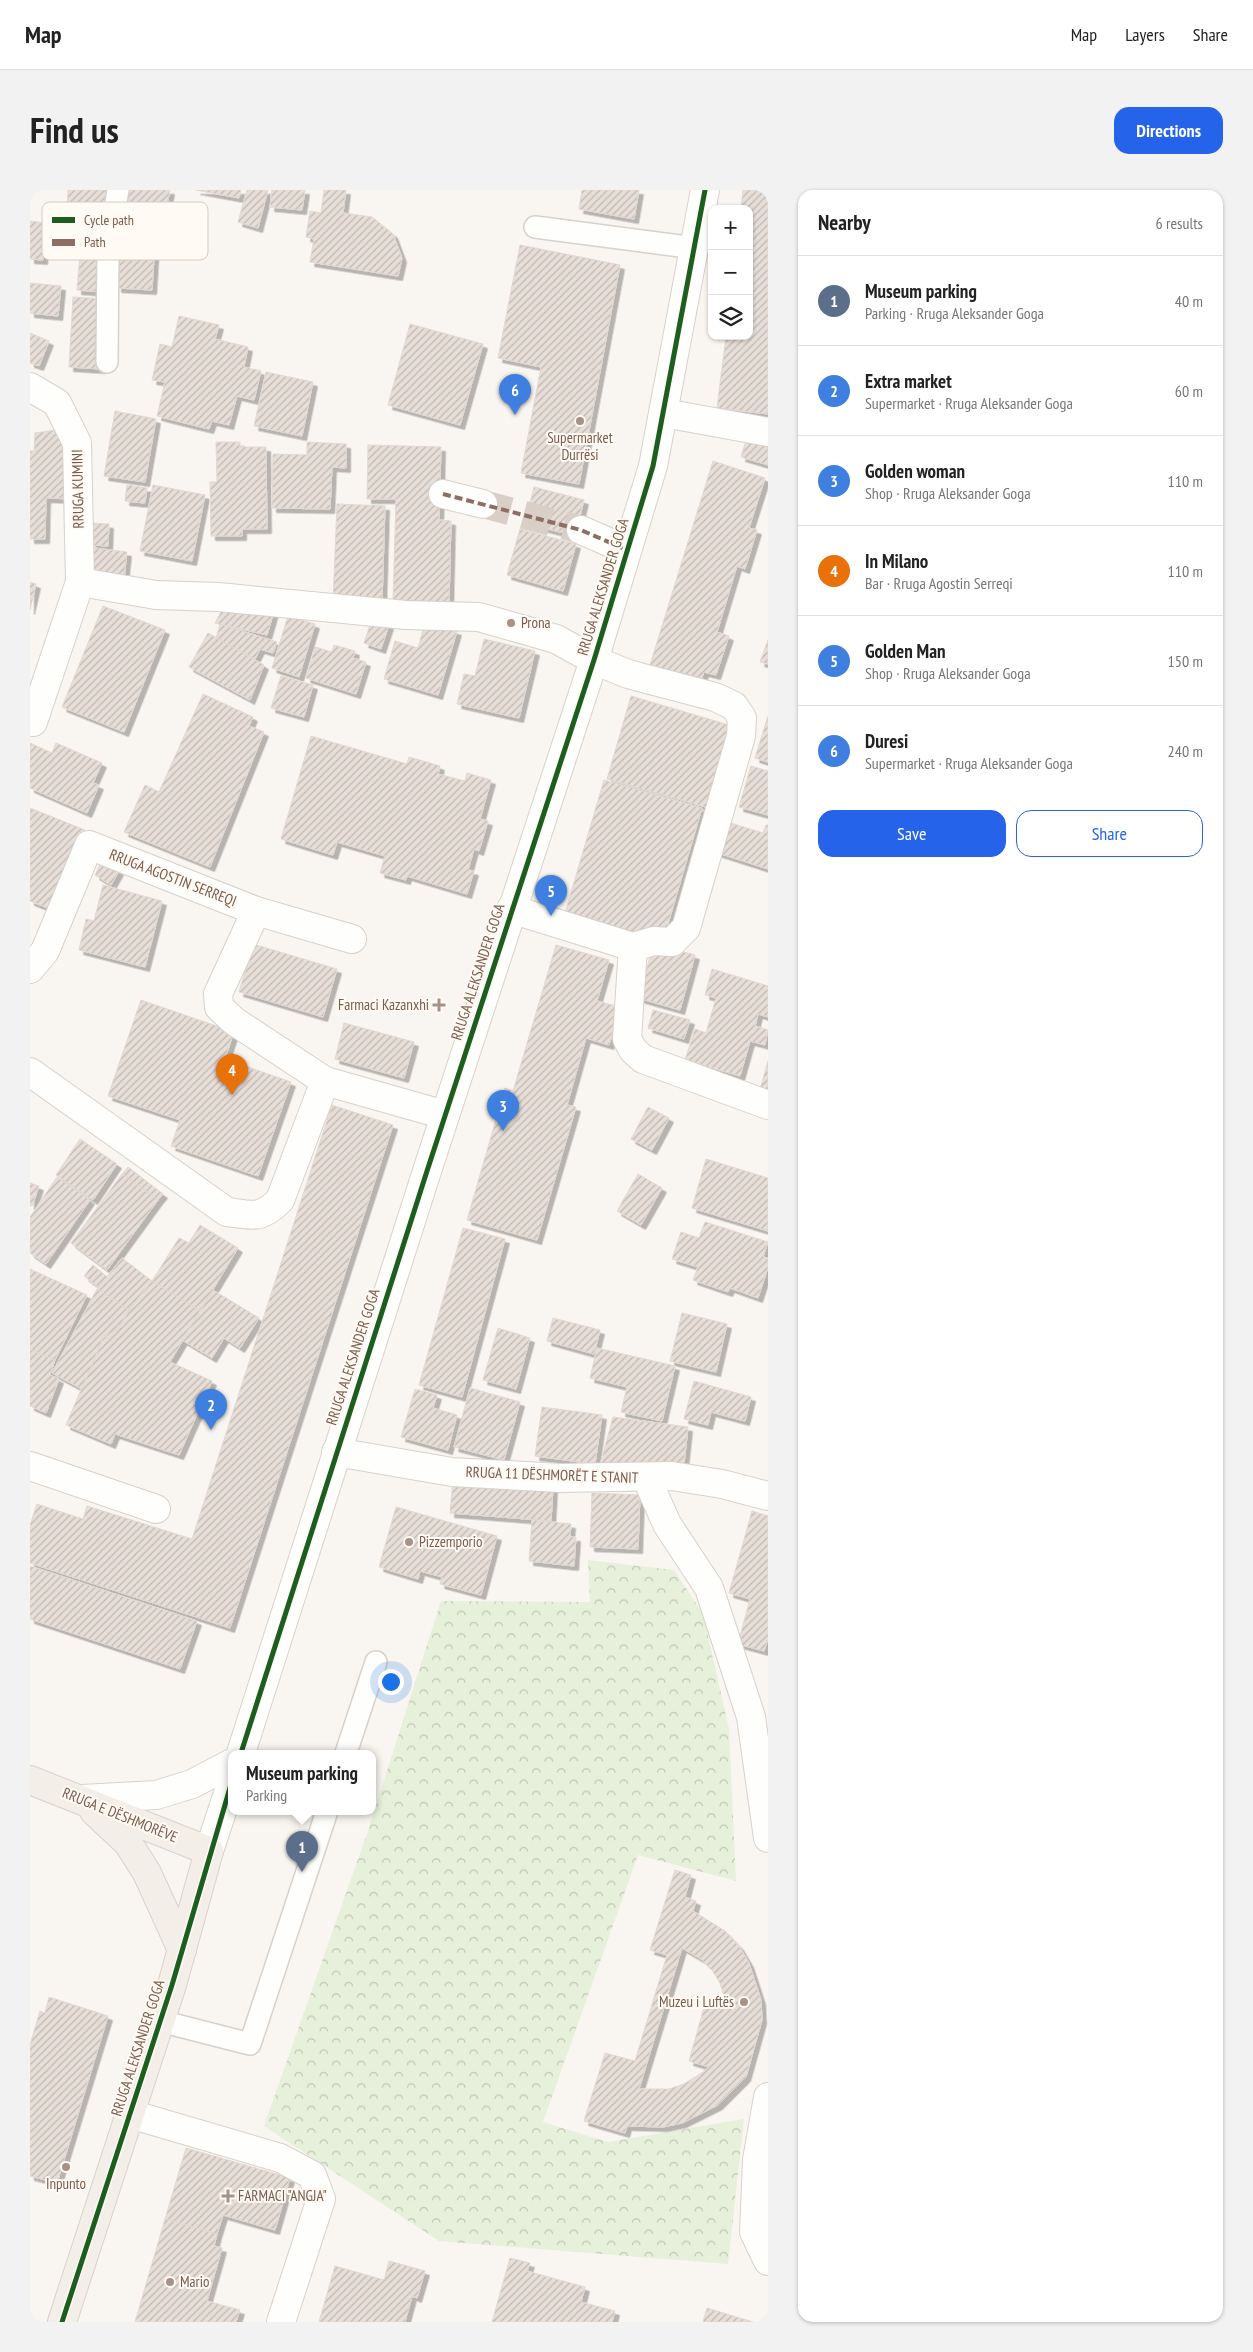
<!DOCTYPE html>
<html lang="en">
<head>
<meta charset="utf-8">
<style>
	body { margin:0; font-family:"PT Sans Narrow",sans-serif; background:#f2f2f2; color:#222 }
	.controls { position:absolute; right:15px; top:15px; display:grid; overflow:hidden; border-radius:10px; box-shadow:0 1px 4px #0004 }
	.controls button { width:45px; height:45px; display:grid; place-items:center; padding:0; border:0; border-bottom:1px solid #e0e0e0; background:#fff; color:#222; font:25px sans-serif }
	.you { position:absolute; left:360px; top:1491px; width:18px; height:18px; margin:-12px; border:4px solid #fff; border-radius:50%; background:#1a73e8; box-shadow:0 0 0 8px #1a73e833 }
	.badge { display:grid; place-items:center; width:32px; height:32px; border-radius:50%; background:#2563eb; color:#fff; font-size:16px; font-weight:700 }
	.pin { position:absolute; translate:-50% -41px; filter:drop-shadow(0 1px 2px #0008) }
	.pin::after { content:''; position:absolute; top:26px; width:18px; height:15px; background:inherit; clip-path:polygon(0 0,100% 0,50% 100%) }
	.popup { position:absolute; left:198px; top:1560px; width:148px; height:65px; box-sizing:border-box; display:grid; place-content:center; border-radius:10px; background:#fff; filter:drop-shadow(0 1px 4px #0005); font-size:16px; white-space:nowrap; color:#767676 }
	.popup b { font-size:19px; color:#222 }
	.popup::after { content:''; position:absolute; left:50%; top:100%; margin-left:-10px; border:10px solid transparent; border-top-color:#fff }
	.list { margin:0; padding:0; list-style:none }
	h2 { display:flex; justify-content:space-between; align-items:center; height:65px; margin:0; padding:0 20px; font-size:21px }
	h2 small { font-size:16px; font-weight:400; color:#767676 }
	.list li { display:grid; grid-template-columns:32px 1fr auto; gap:15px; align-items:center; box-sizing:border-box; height:90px; padding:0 20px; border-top:1px solid #e0e0e0 }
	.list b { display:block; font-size:19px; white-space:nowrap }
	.list p { margin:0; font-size:16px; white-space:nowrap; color:#767676 }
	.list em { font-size:16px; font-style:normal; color:#767676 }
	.actions { display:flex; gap:10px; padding:15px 20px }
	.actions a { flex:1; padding:11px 0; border:1px solid #2563eb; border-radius:15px; text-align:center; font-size:18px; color:#2563eb }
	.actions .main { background:#2563eb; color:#fff }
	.icon { flex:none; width:28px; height:28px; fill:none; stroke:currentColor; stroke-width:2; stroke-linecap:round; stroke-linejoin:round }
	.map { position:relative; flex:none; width:738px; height:2132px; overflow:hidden; border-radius:15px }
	header { display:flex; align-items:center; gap:30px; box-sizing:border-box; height:70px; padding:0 25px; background:#fff; border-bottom:1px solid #e0e0e0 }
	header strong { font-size:24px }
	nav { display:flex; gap:28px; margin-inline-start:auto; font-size:18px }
	.intro { display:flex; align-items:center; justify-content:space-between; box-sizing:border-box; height:120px; padding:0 30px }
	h1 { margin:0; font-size:35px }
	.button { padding:12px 22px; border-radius:15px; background:#2563eb; color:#fff; font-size:18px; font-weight:700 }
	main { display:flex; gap:30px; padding:0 30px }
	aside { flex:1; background:#fff; border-radius:15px; box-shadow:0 1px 4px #0004 }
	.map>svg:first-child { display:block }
</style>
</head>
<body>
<header>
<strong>Map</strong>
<nav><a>Map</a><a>Layers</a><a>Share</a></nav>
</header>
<div class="intro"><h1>Find us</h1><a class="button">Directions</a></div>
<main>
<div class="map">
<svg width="738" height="2132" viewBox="0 0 738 2132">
	<defs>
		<pattern id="forest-crowns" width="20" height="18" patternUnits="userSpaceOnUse" patternTransform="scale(1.25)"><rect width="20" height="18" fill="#e7f0db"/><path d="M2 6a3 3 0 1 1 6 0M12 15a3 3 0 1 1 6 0" fill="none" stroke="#c0c6b4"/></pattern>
		<pattern id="building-hatch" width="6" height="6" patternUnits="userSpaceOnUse" patternTransform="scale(1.25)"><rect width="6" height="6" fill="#e6ded7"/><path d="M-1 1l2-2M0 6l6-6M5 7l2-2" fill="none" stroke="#bfb7b1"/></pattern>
		<filter id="shadow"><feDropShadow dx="4.5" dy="4.5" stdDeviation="0" flood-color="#0004"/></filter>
	</defs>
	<rect width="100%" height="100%" fill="#f9f5f0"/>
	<path fill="url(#forest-crowns)" d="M558,1370L644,1380L673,1424L699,1539L706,1691L608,1665L513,1932L578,1952L714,1929L698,2074L409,2051L234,1936L338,1641L411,1411L560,1412Z"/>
	<g fill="url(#building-hatch)" stroke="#e2d8d2" fill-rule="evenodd" filter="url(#shadow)">
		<path d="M38,0H79L72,102L47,100L50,64L27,62L30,18L37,19Z"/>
		<path d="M96,0H140L135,25L92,17Z"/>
		<path d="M166,0H211L209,8Z"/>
		<path d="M217,0H238L228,38L208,32Z"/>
		<path d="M242,0H275L272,20L240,17Z"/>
		<path d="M294,0H316L313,23L342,27L363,44L372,68L368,86L280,72L284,49L276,47L280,21L291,23Z"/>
		<path d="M552,0H609L604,29L549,19Z"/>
		<path d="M713,0H738V224L687,218L696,146H719V19H711Z"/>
		<path d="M0,31L15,33L13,70L0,69Z"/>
		<path d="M90,50L125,52L122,100L87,98Z"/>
		<path d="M490,55L590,75L549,294L491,283L511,177L468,168Z"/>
		<path d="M0,93L31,96L28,126L0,123Z"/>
		<path d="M43,107L75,109L71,179L39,177Z"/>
		<path d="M149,126L189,135L185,149L218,157L214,177L231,181L224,210L207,206L199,235L182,231L179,239L127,226L135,192L122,190L130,154L142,157Z"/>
		<path d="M380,134L453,154L430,235L358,215Z"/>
		<path d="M0,143L19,151L9,176L0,173Z"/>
		<path d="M236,182L283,192L272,246L224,236Z"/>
		<path d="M85,221L126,229L115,292L74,286Z"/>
		<path d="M33,239L42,309L16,308L15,349H0V261H4L5,243Z"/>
		<path d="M718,244L738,250V275L711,267Z"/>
		<path d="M186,252H210V257H236L237,339H212V346H181L180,292H187Z"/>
		<path d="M277,252L316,254V278L302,277L300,319L242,318L243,264L277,265Z"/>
		<path d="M338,255L411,257L409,330L421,331L419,415L363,413L366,309H337Z"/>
		<path d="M683,271L735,288L719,338L727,340L715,379L707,376L687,442L699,446L686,485L674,482L671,491L620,475Z"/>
		<path d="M97,295L117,298L115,313L95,311Z"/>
		<path d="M123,295L175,305L162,371L110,361Z"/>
		<path d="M504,297L554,310L545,346L495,333Z"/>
		<path d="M307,314L355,316L352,412L303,411Z"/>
		<path d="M62,333L79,334L78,356L61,355Z"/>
		<path d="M490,339L546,354L533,401L477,385Z"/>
		<path d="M64,358L97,362L94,389L61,385Z"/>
		<path d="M0,392L6,394L0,420Z"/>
		<path d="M197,411L244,421L237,445L185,433Z"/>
		<path d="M73,416L135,440L94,542L32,517Z"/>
		<path d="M258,426L285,434L269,487L242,478Z"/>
		<path d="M342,429L359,435L351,459L334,453Z"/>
		<path d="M395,432L427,441L408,505L354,489L365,451L388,458Z"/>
		<path d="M190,434L247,452L243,463L230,459L225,469L186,448Z"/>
		<path d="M178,443L234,475L220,510L159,477Z"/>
		<path d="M454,449L505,461L489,528L427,514L434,484L445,486Z"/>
		<path d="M738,450V474L730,472Z"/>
		<path d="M304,455L325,461L323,468L336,472L326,504L276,488L285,457L302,462Z"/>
		<path d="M251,486L283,495L274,527L241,518Z"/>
		<path d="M173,504L223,527L219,536L234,542L180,677L94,642L115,595L129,602Z"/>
		<path d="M601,506L699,535L676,617L577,589Z"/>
		<path d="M738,526V572L725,568Z"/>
		<path d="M281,546L377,574L379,567L410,576L408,584L435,591L437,583L461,590L450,629L458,631L449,661L444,659L438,680L444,681L437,704L377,686L376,690L350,683L355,666L307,652L303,665L251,649Z"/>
		<path d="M0,553L22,563L26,553L72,573L63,593L69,595L57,623L0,598Z"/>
		<path d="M721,576L738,581V625L709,617Z"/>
		<path d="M574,590L672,618L633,751L535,723Z"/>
		<path d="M0,618L55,640L23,720L0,711Z"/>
		<path d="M691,630L733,643L736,635H738V679L682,661Z"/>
		<path d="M72,671L89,681L81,695L65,685Z"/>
		<path d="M73,695L132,711L115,777L49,760L56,729L64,731Z"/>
		<path d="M223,754L307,779L293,827L209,802Z"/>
		<path d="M624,754L665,765L650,820L608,808Z"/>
		<path d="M526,755L579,770L567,811L590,817L579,855L556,848L537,915L546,917L507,1050L437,1030L475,898L483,901Z"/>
		<path d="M682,779L738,796V827L728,824L725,836L738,840L735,855L720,851L710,886L655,870L665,839L676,843L686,808L675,805Z"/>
		<path d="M111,810L204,842L195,869L261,892L228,986L141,956L150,930L78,906Z"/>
		<path d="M623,820L660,830L654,849L618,838Z"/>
		<path d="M314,833L384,852L374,888L305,869Z"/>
		<path d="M738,871V906L729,903Z"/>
		<path d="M302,915L363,935L200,1438L0,1373V1335L7,1314L53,1329L57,1316L162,1349Z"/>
		<path d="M618,917L639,928L622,960L601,949Z"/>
		<path d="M50,949L87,974L63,1010L26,985Z"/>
		<path d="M676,969L738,988V1041L662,1018Z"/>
		<path d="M98,977L133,1004L128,1010L92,984Z"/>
		<path d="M92,984L128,1010L77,1080L41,1053Z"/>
		<path d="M608,984L632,998L611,1035L587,1021Z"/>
		<path d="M27,987L60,1010L16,1074L0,1063V1027Z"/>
		<path d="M0,993L9,996L2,1016L0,1015Z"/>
		<path d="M675,1032L738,1052L733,1067L738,1068V1077L728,1108L700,1098L698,1102L663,1090L668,1077L642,1069L651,1042L669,1048Z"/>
		<path d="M170,1035L208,1058L170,1121L122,1091L149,1048L159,1053Z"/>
		<path d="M433,1038L475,1049L432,1207L389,1195Z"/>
		<path d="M92,1068L122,1091L99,1120L67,1099Z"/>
		<path d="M63,1075L77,1087L68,1097L54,1086Z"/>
		<path d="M0,1079L57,1105L25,1170L0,1160Z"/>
		<path d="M122,1091L170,1121L140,1172L182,1191L149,1265L85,1244L81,1254L36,1235L73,1148L89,1138L99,1120Z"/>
		<path d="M67,1099L99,1120L89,1138L73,1148L52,1199L22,1183Z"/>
		<path d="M183,1100L229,1128L210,1158L194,1148L182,1168L152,1150Z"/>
		<path d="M652,1123L697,1134L686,1182L640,1171Z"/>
		<path d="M523,1128L570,1140L564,1164L517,1151Z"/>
		<path d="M468,1138L500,1148L486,1199L453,1190Z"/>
		<path d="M567,1158L645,1176L632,1231L591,1222L597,1197L560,1188Z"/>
		<path d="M0,1160L25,1170L20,1185L29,1189L16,1223L0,1216Z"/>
		<path d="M664,1191L721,1207L715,1231L681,1222L678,1235L654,1229Z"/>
		<path d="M440,1198L490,1212L474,1270L424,1257Z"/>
		<path d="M385,1199L407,1205L403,1218L427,1225L418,1260L371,1247Z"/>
		<path d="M512,1217L572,1225L565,1274L505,1266Z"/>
		<path d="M583,1227L658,1237L654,1274L570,1275Z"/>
		<path d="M423,1290L523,1298L521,1331L420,1323Z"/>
		<path d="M562,1303L610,1305L608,1359L560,1357Z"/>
		<path d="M366,1317L467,1346L451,1405L410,1394L412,1387L390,1381L388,1389L349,1377Z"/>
		<path d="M722,1321L738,1326V1449L734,1461L708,1454L720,1409L699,1403Z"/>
		<path d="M502,1330L541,1334L540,1347H546L544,1376L499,1371Z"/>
		<path d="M0,1376L167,1431L150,1479L0,1429Z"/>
		<path d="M645,1680L661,1685L655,1707L666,1711L663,1721L695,1741L709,1756L719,1773L731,1810L732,1830L716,1887L688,1915L652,1933L633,1937L597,1936L595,1943L554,1931L575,1863L605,1871L637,1765L620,1760ZM652,1758L671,1769L682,1780L690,1793L698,1820L675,1814L659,1871L679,1877L673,1882L654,1894L639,1899H609Z"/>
		<path d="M19,1807L78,1826L27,1993L0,1986V1855L10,1821L15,1823Z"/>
		<path d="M156,1958L260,1988L245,2040L193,2025L187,2044L135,2029Z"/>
		<path d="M135,2029L187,2044L184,2056L192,2058L177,2111L210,2120L206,2132H105Z"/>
		<path d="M480,2068L500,2073L497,2081L555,2097L551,2112L585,2121L582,2132H462Z"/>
		<path d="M359,2071L395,2081L387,2108L382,2106L375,2132H289L305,2076L354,2090Z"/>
		<path d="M677,2118L723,2132H673Z"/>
	</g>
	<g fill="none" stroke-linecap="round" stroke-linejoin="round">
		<path stroke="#d9cfc7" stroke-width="28" stroke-dasharray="28 14" stroke-linecap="butt" d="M453,314L551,340"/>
		<defs>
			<g id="lane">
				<path d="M505,37L665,58"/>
				<path d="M77,172L78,59L88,0"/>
				<path d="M316,1563L346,1472"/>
				<path d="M130,1831L220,1854L297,1621"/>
			</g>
			<g id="street">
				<path d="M0,197L27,213L47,253L50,392L3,532L0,531"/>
				<path d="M634,223L738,242"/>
				<path d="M413,304L453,314"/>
				<path d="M551,340L597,360"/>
				<path d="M50,392L126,405L188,407L376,425L449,427L526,449L564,470L598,484L685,507L704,516L712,528L711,546L656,738L642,752L624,751L603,757L481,719"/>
				<path d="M226,721L188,804L189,817L204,831L295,891L415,925"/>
				<path d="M603,757L597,849L603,860L613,869L738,915"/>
				<path d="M0,779L15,761L59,655L226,721L322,749"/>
				<path d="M0,882L197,1022C223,1025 230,1030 250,1010L295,891"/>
				<path d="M0,1276L126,1319"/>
				<path d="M616,1287L637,1334L679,1398L721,1527L738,1648"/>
				<path d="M738,1907L727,1970L724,2042L738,2071"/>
				<path d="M100,1924L250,1968L282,1985L291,2009L251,2132"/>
			</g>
			<g id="secondary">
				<path d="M306,1262L422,1282L530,1288L642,1286L692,1294L738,1306"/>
				<path d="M211,1563L397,981L564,470L623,276L675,0"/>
				<path d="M52,1609L126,1605L162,1594L202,1573"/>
				<path d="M179,1661L202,1591"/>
			</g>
			<g id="primary">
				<path d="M0,1590L179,1661L142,1795L32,2132"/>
				<path d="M64,1621L98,1653L117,1683L152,1760"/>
			</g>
		</defs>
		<use href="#lane" stroke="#d7d1cb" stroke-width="24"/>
		<use href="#street" stroke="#d7d1cb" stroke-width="30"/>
		<use href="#secondary" stroke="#d9d2cb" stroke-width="30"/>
		<use href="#primary" stroke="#dad1cc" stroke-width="30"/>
		<use href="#lane" stroke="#fefefd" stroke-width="21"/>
		<use href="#street" stroke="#fefefd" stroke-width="28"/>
		<use href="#secondary" stroke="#fefefd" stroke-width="28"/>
		<use href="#primary" stroke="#f3eee8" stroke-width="28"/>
		<path stroke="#8d6e63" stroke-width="4" stroke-dasharray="8 4" stroke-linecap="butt" d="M413,304L551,340L597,360"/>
		<defs>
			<g id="cycleway">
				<path d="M211,1563L397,981L564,470L623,276L675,0"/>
				<path d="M32,2132L142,1795L202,1591"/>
			</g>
		</defs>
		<use href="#cycleway" stroke="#fffaf3" stroke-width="8"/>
		<use href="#cycleway" stroke="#1b5e20" stroke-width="5"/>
	</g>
	<g fill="#a69286" stroke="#fffaf3" stroke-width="2">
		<circle cx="550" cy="231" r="5"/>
		<circle cx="481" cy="433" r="5"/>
		<path d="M406.5 807.5h5v5h5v5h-5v5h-5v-5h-5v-5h5z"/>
		<circle cx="379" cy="1352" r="5"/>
		<circle cx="714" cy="1812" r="5"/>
		<circle cx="36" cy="1977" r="5"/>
		<path d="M195.5 1998.5h5v5h5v5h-5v5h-5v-5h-5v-5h5z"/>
		<circle cx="140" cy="2092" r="5"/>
	</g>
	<g text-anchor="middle" stroke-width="4" stroke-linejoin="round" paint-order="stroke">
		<g font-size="15" fill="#7a5c4d" stroke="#fffaf3" text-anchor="start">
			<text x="550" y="253" text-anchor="middle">Supermarket<tspan x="550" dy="17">Durrësi</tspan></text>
			<text x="491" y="438">Prona</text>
			<text x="399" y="820" text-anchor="end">Farmaci Kazanxhi</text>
			<text x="389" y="1357">Pizzemporio</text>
			<text x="704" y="1817" text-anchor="end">Muzeu i Luftës</text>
			<text x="36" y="1999" text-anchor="middle">Inpunto</text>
			<text x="208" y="2011">FARMACI "ANGJA"</text>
			<text x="150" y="2097">Mario</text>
		</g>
		<g font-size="15" fill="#7a5c4d" stroke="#fffaf3">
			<text transform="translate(48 299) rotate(-91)" y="5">RRUGA KUMINI</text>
			<text transform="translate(573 397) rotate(-73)" y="5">RRUGA ALEKSANDER GOGA</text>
			<text transform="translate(143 688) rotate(21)" y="5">RRUGA AGOSTIN SERREQI</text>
			<text transform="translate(448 782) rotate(-72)" y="5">RRUGA ALEKSANDER GOGA</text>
			<text transform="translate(323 1167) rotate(-72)" y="5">RRUGA ALEKSANDER GOGA</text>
			<text transform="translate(522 1285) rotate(2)" y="5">RRUGA 11 DËSHMORËT E STANIT</text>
			<text transform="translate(90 1625) rotate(22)" y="5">RRUGA E DËSHMORËVE</text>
			<text transform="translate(108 1858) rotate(-72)" y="5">RRUGA ALEKSANDER GOGA</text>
		</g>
	</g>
	<rect x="12" y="12" width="166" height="58" rx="8" fill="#fffaf3" stroke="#d7cbc1" stroke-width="1"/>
	<rect x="22" y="27" width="23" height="6" fill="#1b5e20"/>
	<rect x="22" y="49" width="23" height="7" fill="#8d6e63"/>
	<g font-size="14" fill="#7a5c4d">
		<text x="54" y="35">Cycle path</text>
		<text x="54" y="57">Path</text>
	</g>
</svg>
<div class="controls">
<button>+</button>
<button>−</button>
<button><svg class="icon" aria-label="layers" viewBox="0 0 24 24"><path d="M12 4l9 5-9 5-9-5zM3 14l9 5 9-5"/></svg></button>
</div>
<div class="you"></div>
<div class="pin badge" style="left:272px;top:1682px;background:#5c6f8a">1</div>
<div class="popup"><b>Museum parking</b>Parking</div>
<div class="pin badge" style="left:181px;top:1240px;background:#3f7fe0">2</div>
<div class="pin badge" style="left:473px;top:941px;background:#3f7fe0">3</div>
<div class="pin badge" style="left:202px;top:905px;background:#e8710a">4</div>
<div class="pin badge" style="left:521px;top:726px;background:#3f7fe0">5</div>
<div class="pin badge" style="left:485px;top:225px;background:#3f7fe0">6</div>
</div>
<aside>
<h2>Nearby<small>6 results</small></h2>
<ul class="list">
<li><span class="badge" style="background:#5c6f8a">1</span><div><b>Museum parking</b><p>Parking · Rruga Aleksander Goga</p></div><em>40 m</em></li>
<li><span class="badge" style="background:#3f7fe0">2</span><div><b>Extra market</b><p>Supermarket · Rruga Aleksander Goga</p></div><em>60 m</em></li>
<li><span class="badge" style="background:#3f7fe0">3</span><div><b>Golden woman</b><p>Shop · Rruga Aleksander Goga</p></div><em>110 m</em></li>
<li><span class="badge" style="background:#e8710a">4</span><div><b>In Milano</b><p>Bar · Rruga Agostin Serreqi</p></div><em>110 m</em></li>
<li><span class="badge" style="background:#3f7fe0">5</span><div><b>Golden Man</b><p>Shop · Rruga Aleksander Goga</p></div><em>150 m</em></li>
<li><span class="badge" style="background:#3f7fe0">6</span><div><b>Duresi</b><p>Supermarket · Rruga Aleksander Goga</p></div><em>240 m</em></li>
</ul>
<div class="actions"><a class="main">Save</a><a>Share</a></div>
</aside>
</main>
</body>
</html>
